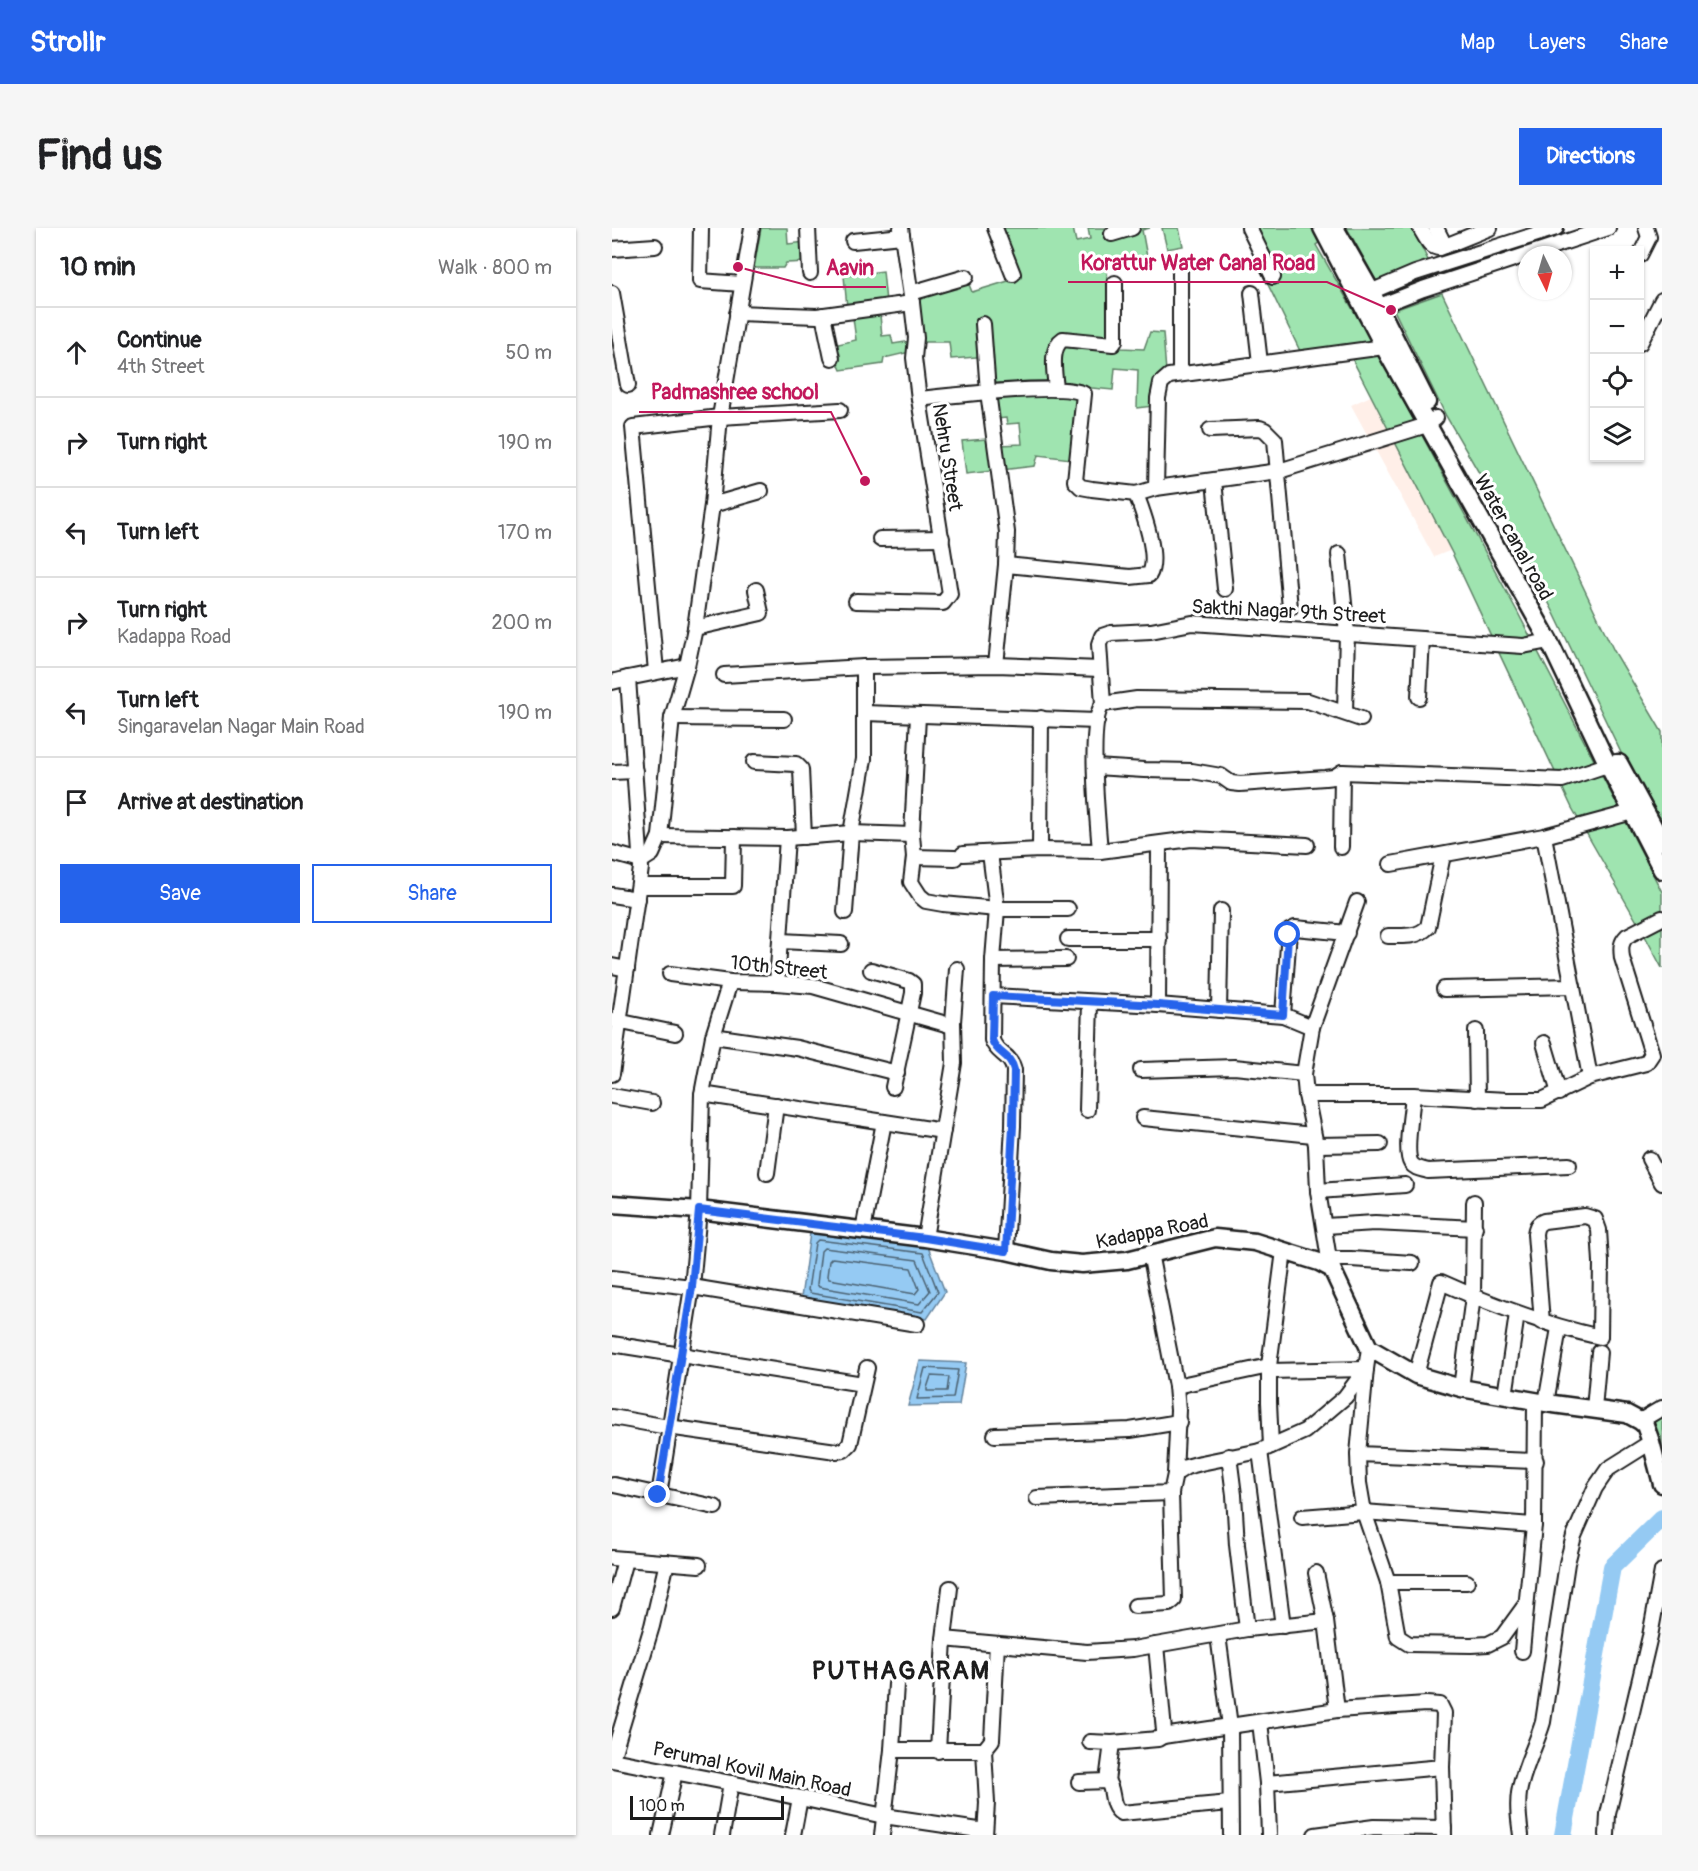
<!DOCTYPE html>
<html lang="en">
<head>
<meta charset="utf-8">
<style>
	body { margin:0; font-family:Pangolin,sans-serif; background:#f6f6f6; color:#202124 }
	.controls { position:absolute; right:18px; top:18px; display:grid; overflow:hidden; border-radius:0px; box-shadow:0 2px 4px #0004 }
	.controls button { width:54px; height:54px; display:grid; place-items:center; padding:0; border:0; border-bottom:2px solid #e0e0e0; background:#fff; color:#202124; font:30px sans-serif }
	.compass { position:absolute; left:906px; top:18px; width:54px; height:54px; border-radius:50%; background:#fff; box-shadow:0 2px 4px #0004; rotate:175deg }
	.scale { position:absolute; left:18px; bottom:15px; width:154px; box-sizing:border-box; padding-left:6px; border:3px solid #1c1c1c; border-top:0; font-size:16px; line-height:21px; white-space:nowrap; color:#1c1c1c; -webkit-text-stroke:4px #fff; paint-order:stroke }
	.stop { position:absolute; width:18px; height:18px; margin:-14px; border:4px solid #2563eb; border-radius:50%; background:#fff }
	.stop.end { background:#2563eb; border-color:#fff; box-shadow:0 2px 6px #0008 }
	.list { margin:0; padding:0; list-style:none }
	h2 { display:flex; justify-content:space-between; align-items:center; height:78px; margin:0; padding:0 24px; font-size:26px }
	h2 small { font-size:20px; font-weight:400; color:#757577 }
	.list li { display:grid; grid-template-columns:39px 1fr auto; gap:18px; align-items:center; box-sizing:border-box; height:90px; padding:0 24px; border-top:2px solid #e0e0e0 }
	.list b { display:block; font-size:22px; white-space:nowrap }
	.list p { margin:0; font-size:20px; white-space:nowrap; color:#757577 }
	.list em { font-size:20px; font-style:normal; color:#757577 }
	.actions { display:flex; gap:12px; padding:18px 24px }
	.actions a { flex:1; padding:14px 0; border:2px solid #2563eb; border-radius:0px; text-align:center; font-size:21px; color:#2563eb }
	.actions .main { background:#2563eb; color:#fff }
	.icon { flex:none; width:33px; height:33px; fill:none; stroke:currentColor; stroke-width:2; stroke-linecap:round; stroke-linejoin:round }
	.map { position:relative; flex:none; width:1050px; height:1607px; overflow:hidden; border-radius:0px }
	header { display:flex; align-items:center; gap:36px; box-sizing:border-box; height:84px; padding:0 30px; background:#2563eb; color:#fff }
	header strong { font-size:28px }
	nav { display:flex; gap:33px; margin-inline-start:auto; font-size:21px }
	.intro { display:flex; align-items:center; justify-content:space-between; box-sizing:border-box; height:144px; padding:0 36px }
	h1 { margin:0; font-size:42px }
	.button { padding:15px 27px; border-radius:0px; background:#2563eb; color:#fff; font-size:21px; font-weight:700 }
	main { display:flex; gap:36px; padding:0 36px }
	aside { flex:1; background:#fff; border-radius:0px; box-shadow:0 2px 4px #0004 }
	.map>svg:first-child { display:block }
</style>
</head>
<body>
<header>
<strong>Strollr</strong>
<nav><a>Map</a><a>Layers</a><a>Share</a></nav>
</header>
<div class="intro"><h1>Find us</h1><a class="button">Directions</a></div>
<main>
<aside>
<h2>10 min<small>Walk · 800 m</small></h2>
<ul class="list">
<li><svg class="icon" aria-label="ahead" viewBox="0 0 24 24"><path d="M12 20V5M6 11l6-6 6 6"/></svg><div><b>Continue</b><p>4th Street</p></div><em>50 m</em></li>
<li><svg class="icon" aria-label="right" viewBox="0 0 24 24"><path d="M7 20v-9h11M14 6l5 5-5 5"/></svg><div><b>Turn right</b></div><em>190 m</em></li>
<li><svg class="icon" aria-label="left" viewBox="0 0 24 24"><path d="M17 20v-9H6M10 6l-5 5 5 5"/></svg><div><b>Turn left</b></div><em>170 m</em></li>
<li><svg class="icon" aria-label="right" viewBox="0 0 24 24"><path d="M7 20v-9h11M14 6l5 5-5 5"/></svg><div><b>Turn right</b><p>Kadappa Road</p></div><em>200 m</em></li>
<li><svg class="icon" aria-label="left" viewBox="0 0 24 24"><path d="M17 20v-9H6M10 6l-5 5 5 5"/></svg><div><b>Turn left</b><p>Singaravelan Nagar Main Road</p></div><em>190 m</em></li>
<li><svg class="icon" aria-label="arrive" viewBox="0 0 24 24"><path d="M6 21V4h12l-3 4 3 4H6"/></svg><div><b>Arrive at destination</b></div></li>
</ul>
<div class="actions"><a class="main">Save</a><a>Share</a></div>
</aside>
<div class="map">
<svg width="1050" height="1607" viewBox="0 0 1050 1607">
	<rect width="100%" height="100%" fill="#fff"/>
	<filter id="ink" filterUnits="userSpaceOnUse"><feTurbulence type="fractalNoise" baseFrequency=".0167" numOctaves="2"/><feDisplacementMap in="SourceGraphic" scale="12" xChannelSelector="R" yChannelSelector="G"/><feConvolveMatrix kernelMatrix="1 2 1 2 8 2 1 2 1" color-interpolation-filters="sRGB"/></filter>
	<g filter="url(#ink)">
		<path fill="#ffefe8" d="M776,160L863,313L822,329L739,177Z"/>
		<g fill="#9fe4b0" stroke="#5e8066" stroke-width="1.5">
			<path d="M149,0H175L176,16L194,14L195,34L174,35L171,40H142Z"/>
			<path d="M388,0H461L464,14L478,11L476,0H495L496,2L503,0H538L530,2L535,29L495,40L499,109L509,120L532,121L538,104L551,105L554,144L549,177L525,180L526,142L503,140L501,162L469,159L459,231L426,227L423,238L354,246L350,213L387,210L388,217L410,216L408,195L395,196L394,190L385,191L377,128L339,131L337,114H308L304,68L356,54L360,64L403,51Z"/>
			<path d="M550,0H567L571,18L555,21Z"/>
			<path d="M648,0H702L709,13L704,17L760,115L905,383L1050,664V740L1032,706L960,580L840,325L735,121L689,125L648,40L659,35L644,3Z"/>
			<path d="M735,0H800L817,34L765,54Z"/>
			<path d="M271,43L274,74L235,79L232,48Z"/>
			<path d="M830,65L1002,423L1050,504V599L1012,531L940,381L877,262L834,188L782,82Z"/>
			<path d="M268,87L270,108L279,107L281,116L300,113L298,124L272,130L271,136L229,142L223,128L222,117L244,112L241,90Z"/>
			<path d="M1050,1186V1221L1040,1191Z"/>
		</g>
		<g fill="#95caf3" stroke="#65849d" stroke-width="1.5">
			<path d="M198,1005L316,1019L333,1064L315,1091L189,1070Z"/>
			<path d="M308,1133L354,1135L347,1177L296,1178Z"/>
		</g>
		<g fill="none" stroke-linecap="round" stroke-linejoin="round">
			<g stroke="#4c6272" stroke-width="1.5">
				<path d="M206,1012L311,1025L326,1064L310,1084L198,1065L196,1062L203,1015Z"/>
				<path d="M212,1020L305,1032L318,1063L307,1076L207,1059L205,1056L209,1023Z"/>
				<path d="M220,1030L299,1040L307,1061L303,1066L217,1051L215,1048L217,1033Z"/>
				<path d="M313,1140L346,1142L341,1170L305,1171Z"/>
				<path d="M319,1148L337,1149L335,1163H315V1160Z"/>
			</g>
			<path stroke="#95caf3" stroke-width="18" d="M951,1607L1000,1339L1050,1290"/>
			<defs>
				<g id="minor">
					<path d="M89,0L88,53L130,56"/>
					<path d="M196,0L198,45"/>
					<path d="M383,0L401,46"/>
					<path d="M637,0L661,49"/>
					<path d="M808,0C814,9 817,20 828,20L878,0"/>
					<path d="M824,0L833,18"/>
					<path d="M500,6L520,0"/>
					<path d="M241,13L290,8"/>
					<path d="M0,21L43,18"/>
					<path d="M1028,27L1037,9L1034,0"/>
					<path d="M0,65L16,157"/>
					<path d="M299,65L354,49"/>
					<path d="M640,65L648,135"/>
					<path d="M751,67L803,45L944,0"/>
					<path d="M760,81L811,61L996,0"/>
					<path d="M125,85L205,88L300,75"/>
					<path d="M211,87L220,130"/>
					<path d="M371,96L376,164L395,304L394,337L384,437"/>
					<path d="M1028,115L1050,72"/>
					<path d="M568,146V38"/>
					<path d="M444,161C443,147 437,120 451,111L501,116L503,113V55"/>
					<path d="M307,171C334,168 454,154 472,166L463,253L469,259L480,261L524,266L544,260L667,243L815,197L824,190"/>
					<path d="M598,202L648,200L653,202L663,212L678,380"/>
					<path d="M602,253L613,361"/>
					<path d="M544,260L546,170L549,155L557,148L772,119"/>
					<path d="M100,277L149,263"/>
					<path d="M268,311L330,310"/>
					<path d="M727,326L735,405L733,484"/>
					<path d="M394,337L518,349L537,347C548,330 531,284 524,266"/>
					<path d="M244,373L331,375L338,366L307,171L302,130L304,110L300,75L289,0"/>
					<path d="M83,400L149,385L144,362"/>
					<path d="M44,443L21,199L108,189L228,182"/>
					<path d="M112,447L252,439L384,437L488,441"/>
					<path d="M0,454L16,450"/>
					<path d="M807,469L810,411"/>
					<path d="M491,476L525,471L696,473L749,491"/>
					<path d="M252,485L485,493"/>
					<path d="M306,488L300,607L302,629L299,654L308,668L314,673L331,676L385,681H456"/>
					<path d="M60,490L172,491"/>
					<path d="M142,534L184,536L189,541L192,609"/>
					<path d="M483,539L532,542L580,543L609,548L619,555L628,556L713,550L722,549L730,544L950,552L1004,534"/>
					<path d="M0,544L23,543"/>
					<path d="M48,608L175,610L239,605L300,607"/>
					<path d="M932,608L978,849"/>
					<path d="M729,619L730,544"/>
					<path d="M428,622L429,490"/>
					<path d="M488,623C486,596 475,493 491,476L487,416L490,408L499,405L539,403L580,395L911,418L937,413"/>
					<path d="M0,625L29,633"/>
					<path d="M378,625L385,681L381,732L380,812C385,827 398,825 402,842L401,898L394,1023"/>
					<path d="M351,626L428,622L488,623L579,611L695,617"/>
					<path d="M302,629L343,630"/>
					<path d="M29,633L40,626L48,608L60,490L75,438L83,400L100,277L108,189L140,0"/>
					<path d="M779,636L932,608L1028,582"/>
					<path d="M27,658H121L122,609"/>
					<path d="M0,667L25,671"/>
					<path d="M233,684L239,605L252,531V439"/>
					<path d="M776,708C791,708 805,710 816,699L831,627"/>
					<path d="M456,711H547"/>
					<path d="M169,713L229,716"/>
					<path d="M381,732L454,731"/>
					<path d="M0,738L15,741"/>
					<path d="M259,742L297,753L301,756V765L281,859"/>
					<path d="M58,746L118,754L165,755L201,758L341,798"/>
					<path d="M165,755L175,610"/>
					<path d="M832,761L961,758"/>
					<path d="M381,768L546,777L671,787L700,799"/>
					<path d="M546,777L547,616"/>
					<path d="M607,782L609,683"/>
					<path d="M671,787L677,703L683,700L735,705"/>
					<path d="M0,792L63,805"/>
					<path d="M864,803L865,871"/>
					<path d="M101,808L185,820L285,845"/>
					<path d="M932,815L947,865"/>
					<path d="M529,842L622,839L692,846"/>
					<path d="M0,846L29,640L16,450L75,438"/>
					<path d="M90,866L331,903"/>
					<path d="M694,867H801L895,872H930L978,849L1034,835L1040,826L1010,730C1009,721 1008,715 1015,708L1050,690"/>
					<path d="M801,867C800,882 792,924 799,935C803,941 810,941 816,943L957,937"/>
					<path d="M0,868L40,875"/>
					<path d="M475,882L478,774"/>
					<path d="M531,890L701,907"/>
					<path d="M704,917L768,916"/>
					<path d="M1037,931L1050,955"/>
					<path d="M155,945L164,877"/>
					<path d="M706,963L793,957"/>
					<path d="M713,998L763,995L863,1000"/>
					<path d="M251,1002L272,894"/>
					<path d="M313,1010L342,835L341,794L345,741"/>
					<path d="M538,1025L564,1158L566,1182L563,1246"/>
					<path d="M717,1031H739L800,1035"/>
					<path d="M720,1041L717,1031L706,963L704,917L694,867L692,846L700,799L745,674"/>
					<path d="M0,1050L80,1059L305,1096"/>
					<path d="M0,1116L251,1156"/>
					<path d="M657,1143L754,1141L746,1226L747,1255L752,1284L776,1354L786,1409L797,1416L859,1417L876,1416L890,1409L914,1376"/>
					<path d="M804,1147L829,1054L861,1068L862,974"/>
					<path d="M564,1158L657,1138"/>
					<path d="M849,1160L861,1068C903,1085 944,1099 988,1109L989,1034L987,1002L983,991L973,988L932,993C925,996 924,999 923,1006L930,1094"/>
					<path d="M893,1168L905,1086"/>
					<path d="M934,1175L947,1100"/>
					<path d="M982,1181L987,1124"/>
					<path d="M0,1189L56,1199L224,1223L232,1222L238,1216L255,1140"/>
					<path d="M1028,1193L1050,1180"/>
					<path d="M383,1207L518,1202L567,1194"/>
					<path d="M659,1218L657,1174V1138L672,1023"/>
					<path d="M648,1223L671,1398"/>
					<path d="M746,1226L924,1233"/>
					<path d="M617,1228L622,1267L625,1317L635,1401"/>
					<path d="M2,1257L103,1279"/>
					<path d="M47,1267L80,1059L87,982L90,866L101,808L118,754"/>
					<path d="M425,1270L559,1265L563,1246L574,1239L589,1235L648,1223L693,1203L733,1169L754,1141L757,1120"/>
					<path d="M690,1289L752,1284L922,1297L923,1174"/>
					<path d="M0,1330L87,1337"/>
					<path d="M776,1354H855"/>
					<path d="M338,1360L332,1411L475,1424L521,1421L635,1401L714,1393"/>
					<path d="M523,1378L557,1376L562,1372L559,1265"/>
					<path d="M0,1380L13,1332"/>
					<path d="M606,1407L618,1498L619,1607"/>
					<path d="M910,1423L922,1297"/>
					<path d="M725,1482L814,1476L828,1477L832,1485L830,1539L832,1607"/>
					<path d="M648,1494L655,1555L657,1606"/>
					<path d="M551,1508L725,1482L714,1393L704,1345"/>
					<path d="M478,1514L500,1515L546,1511L551,1508L552,1503L544,1417"/>
					<path d="M280,1522H372L380,1512L385,1416"/>
					<path d="M372,1522L375,1575L373,1607"/>
					<path d="M326,1523L332,1411"/>
					<path d="M0,1531L40,1398L55,1334"/>
					<path d="M0,1532L119,1555L272,1588L373,1603"/>
					<path d="M495,1553L500,1515"/>
					<path d="M467,1554L495,1553C503,1562 497,1577 509,1585L618,1575"/>
					<path d="M655,1555L830,1539"/>
					<path d="M49,1607L63,1544"/>
					<path d="M110,1607L119,1555"/>
					<path d="M181,1607L188,1570"/>
					<path d="M270,1607L280,1522L284,1456"/>
					<path d="M703,1607L762,1599L832,1600"/>
					<path d="M909,1607C907,1593 905,1579 907,1565C911,1540 924,1518 931,1494L955,1335L962,1308L983,1260L996,1241L1039,1214"/>
					<path d="M995,1607L996,1586L1038,1408L1050,1343"/>
				</g>
				<g id="major">
					<path d="M710,0L772,119L937,413L996,537L1050,642"/>
					<path d="M723,0L759,63L815,174"/>
					<path d="M1007,535L1050,614"/>
					<path d="M0,976L87,982L313,1010L394,1023L439,1033L470,1036L515,1032L603,1010L643,1014L707,1034L720,1041L757,1120L804,1147L849,1160L934,1175L1015,1186L1028,1193L1033,1197L1039,1214L1050,1256"/>
				</g>
			</defs>
			<use href="#minor" stroke="#1c1c1c" stroke-width="18"/>
			<use href="#major" stroke="#1c1c1c" stroke-width="21"/>
			<use href="#minor" stroke="#fff" stroke-width="14"/>
			<use href="#major" stroke="#fff" stroke-width="16"/>
		</g>
	</g>
	<g fill="none" stroke-linecap="round" stroke-linejoin="round" filter="url(#ink)">
		<path stroke="#2563eb" stroke-width="8" d="M46,1267L80,1059L87,982L313,1010L394,1023L401,898L402,842C398,825 385,827 380,812L381,768L546,777L671,787L676,707"/>
	</g>
	<g text-anchor="middle" stroke-width="6" stroke-linejoin="round" paint-order="stroke">
		<g font-size="20" fill="#1c1c1c" stroke="#fff">
			<text transform="translate(336 229) rotate(81)" y="7">Nehru Street</text>
			<text transform="translate(902 309) rotate(61)" y="7">Water canal road</text>
			<text transform="translate(677 383) rotate(3)" y="7">Sakthi Nagar 9th Street</text>
			<text transform="translate(167 739) rotate(6)" y="7">10th Street</text>
			<text transform="translate(540 1003) rotate(-11)" y="7">Kadappa Road</text>
			<text transform="translate(140 1541) rotate(12)" y="7">Perumal Kovil Main Road</text>
		</g>
		<g font-size="26" font-weight="bold" letter-spacing="1.5" fill="#1c1c1c" stroke="#fff">
			<text x="289" y="1451">PUTHAGARAM</text>
		</g>
	</g>
	<path fill="none" stroke="#c2185b" stroke-width="2" d="M779 82L715 54H456M126 39L202 59H274M253 253L219 184H27"/>
	<g fill="#c2185b" stroke="#fff" stroke-width="2">
		<circle cx="779" cy="82" r="6"/>
		<circle cx="126" cy="39" r="6"/>
		<circle cx="253" cy="253" r="6"/>
	</g>
	<g font-size="21" text-anchor="middle" font-weight="bold" fill="#c2185b" stroke="#fff" stroke-width="6" stroke-linejoin="round" paint-order="stroke">
		<text x="586" y="42">Korattur Water Canal Road</text>
		<text x="238" y="47">Aavin</text>
		<text x="123" y="171">Padmashree school</text>
	</g>
</svg>
<div class="controls">
<button>+</button>
<button>−</button>
<button><svg class="icon" aria-label="locate" viewBox="0 0 24 24"><circle cx="12" cy="12" r="6"/><path d="M12 2v4M12 18v4M2 12h4M18 12h4"/></svg></button>
<button><svg class="icon" aria-label="layers" viewBox="0 0 24 24"><path d="M12 4l9 5-9 5-9-5zM3 14l9 5 9-5"/></svg></button>
</div>
<svg class="compass" viewBox="-18 -18 36 36"><path d="M0-13l5 13h-10z" fill="#e53935"/><path d="M0 13l5-13h-10z" fill="#757577"/></svg>
<div class="scale">100 m</div>
<div class="stop" style="left:676px;top:707px"></div>
<div class="stop end" style="left:46px;top:1267px"></div>
</div>
</main>
</body>
</html>
